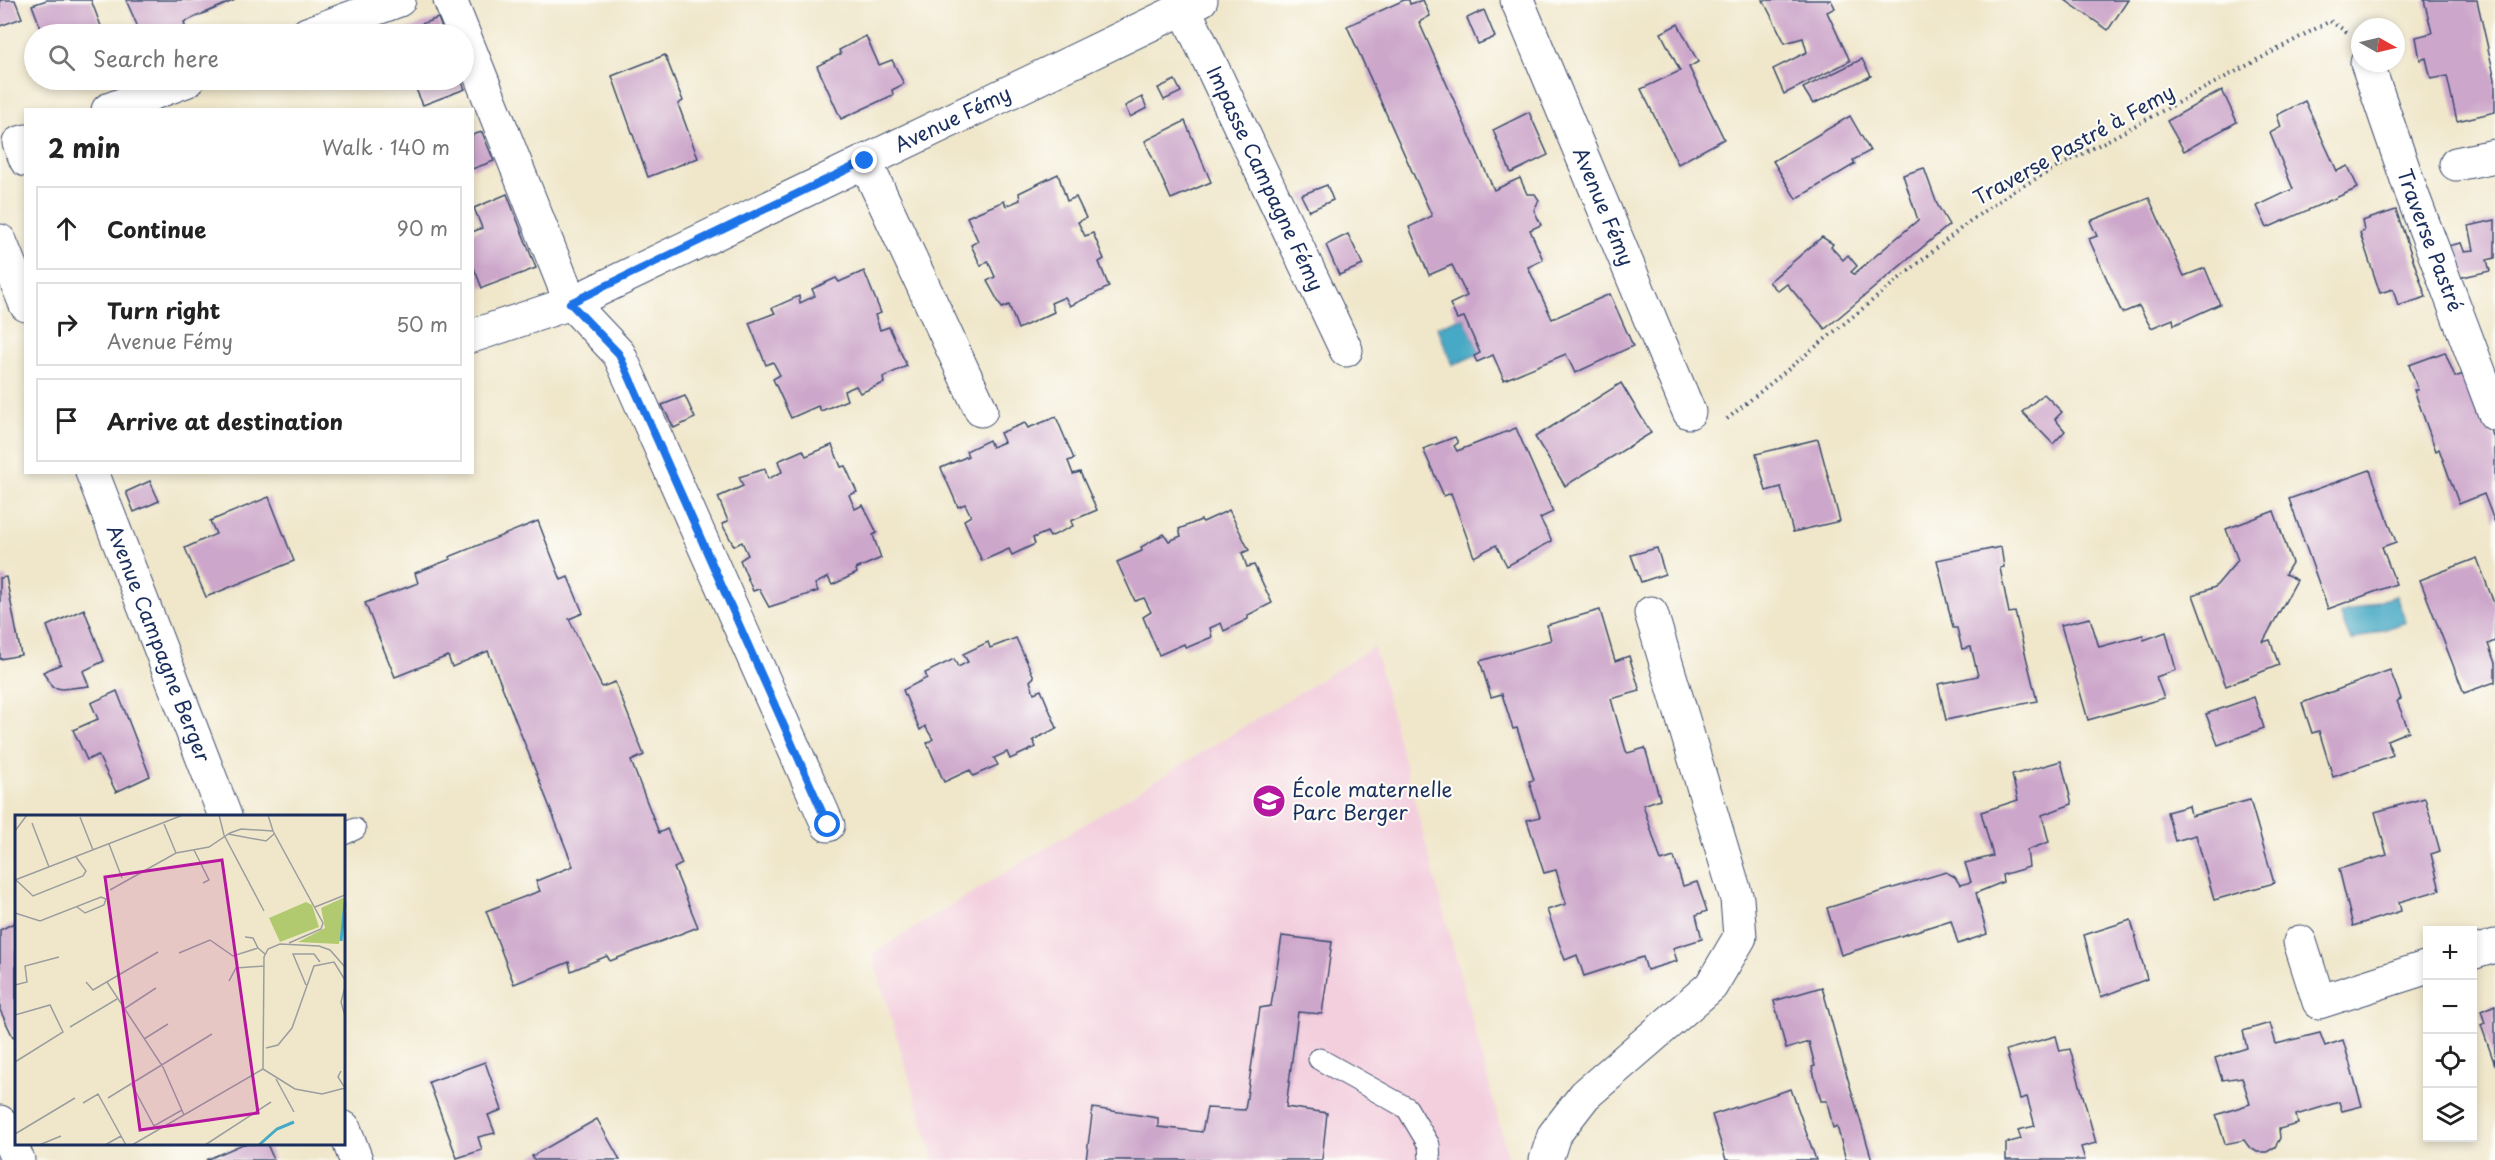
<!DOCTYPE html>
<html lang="en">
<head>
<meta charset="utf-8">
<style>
	body { margin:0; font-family:"Playpen Sans",sans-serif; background:#f6f6f6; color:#222 }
	.controls { position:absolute; right:18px; bottom:18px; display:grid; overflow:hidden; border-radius:0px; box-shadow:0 3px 9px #0003 }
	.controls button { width:54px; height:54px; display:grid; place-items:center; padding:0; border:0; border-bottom:2px solid #e0e0e0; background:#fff; color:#222; font:30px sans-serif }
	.compass { position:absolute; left:2351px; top:18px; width:54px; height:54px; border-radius:50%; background:#fff; box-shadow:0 3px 9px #0003; rotate:98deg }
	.stop { position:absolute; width:18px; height:18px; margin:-14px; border:4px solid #1a73e8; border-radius:50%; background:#fff }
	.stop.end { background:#1a73e8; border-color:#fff; box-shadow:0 2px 6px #0008 }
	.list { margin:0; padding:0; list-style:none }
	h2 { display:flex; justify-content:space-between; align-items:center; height:78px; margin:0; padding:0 24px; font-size:26px }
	h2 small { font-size:20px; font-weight:400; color:#767676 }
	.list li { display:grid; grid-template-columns:39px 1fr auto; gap:18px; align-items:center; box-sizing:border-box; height:84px; margin:0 12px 12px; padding:0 12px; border:2px solid #e0e0e0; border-radius:0px }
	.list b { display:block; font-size:22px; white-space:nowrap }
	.list p { margin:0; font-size:20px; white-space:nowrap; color:#767676 }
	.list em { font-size:20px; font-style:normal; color:#767676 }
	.icon { flex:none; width:33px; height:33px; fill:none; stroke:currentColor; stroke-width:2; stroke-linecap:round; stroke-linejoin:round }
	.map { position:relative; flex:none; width:2495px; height:1160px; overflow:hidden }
	.search { position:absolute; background:#fff; box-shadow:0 3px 9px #0003; left:24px; top:24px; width:450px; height:66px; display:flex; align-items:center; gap:15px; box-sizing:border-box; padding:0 21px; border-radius:33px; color:#767676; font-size:22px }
	.panel { position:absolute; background:#fff; box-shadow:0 3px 9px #0003; left:24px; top:108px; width:450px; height:366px; border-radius:0px }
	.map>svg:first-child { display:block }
</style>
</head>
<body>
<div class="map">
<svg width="2495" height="1160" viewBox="0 0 2495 1160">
	<rect width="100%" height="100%" fill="#fdfcf7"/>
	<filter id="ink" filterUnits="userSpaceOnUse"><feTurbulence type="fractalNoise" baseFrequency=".0167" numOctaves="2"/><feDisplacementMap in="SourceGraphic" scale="12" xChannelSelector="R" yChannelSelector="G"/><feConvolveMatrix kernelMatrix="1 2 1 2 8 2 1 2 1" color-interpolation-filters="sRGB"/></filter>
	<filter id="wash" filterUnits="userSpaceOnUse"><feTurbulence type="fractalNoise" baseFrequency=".008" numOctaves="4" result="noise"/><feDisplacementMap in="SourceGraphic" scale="24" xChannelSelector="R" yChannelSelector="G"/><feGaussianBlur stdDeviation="1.35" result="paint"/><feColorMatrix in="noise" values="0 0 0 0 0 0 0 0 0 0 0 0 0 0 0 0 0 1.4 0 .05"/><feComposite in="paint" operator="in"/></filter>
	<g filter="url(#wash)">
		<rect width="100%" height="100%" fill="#f0e7cb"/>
		<path fill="#f3cfde" d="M1374,647L1509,1160H934L872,954Z"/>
		<g fill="#46a9c5" stroke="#306c92" stroke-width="1.5">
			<path d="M1464,317L1480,353L1453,365L1437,327Z"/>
			<path d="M2396,596L2406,622L2351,641L2340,614Z"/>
		</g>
		<g id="blocks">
			<g fill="#cda7cb">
				<path d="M0,0H15L22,18L0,26Z"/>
				<path d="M47,0H91L104,34H43L32,5Z"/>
				<path d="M126,0H235L184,22L187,34H141Z"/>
				<path d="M1404,0H1409L1410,4L1423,0L1430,16L1419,22L1494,190L1520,178L1527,194H1535L1539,200L1534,210L1541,225L1530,230L1543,260L1528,267L1552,319L1610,294L1633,346L1575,373L1566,354L1504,380L1493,355L1477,362L1474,356L1480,353L1464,317L1457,319L1450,304L1467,296L1452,265L1429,275L1409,227L1432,216L1347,26Z"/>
				<path d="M1763,0H1831L1835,8L1827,12L1850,61L1784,94L1773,69L1807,52L1803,38L1785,43Z"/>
				<path d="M2065,0H2128L2108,30Z"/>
				<path d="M2424,0H2477L2495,79V112L2457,121L2447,76L2431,79L2426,58L2420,60L2416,37L2432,33Z"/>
				<path d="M1484,10L1495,37L1478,44L1467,18Z"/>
				<path d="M438,18L444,34H394Z"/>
				<path d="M1678,24L1698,62L1689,67L1724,139L1678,164L1641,89L1680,71L1661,33Z"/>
				<path d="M866,36L879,65L892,60L904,84L892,90L893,95L841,119L817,66L841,54L839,50Z"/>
				<path d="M665,55L683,101L678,104L698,158L648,177L612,76Z"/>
				<path d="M1862,59L1871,76L1813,104L1803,88Z"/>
				<path d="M412,80H461L465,89L423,105Z"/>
				<path d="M1175,80L1181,92L1164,100L1158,88Z"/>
				<path d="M2222,90L2237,122L2184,151L2167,121Z"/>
				<path d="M1142,97L1147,108L1130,117L1125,106Z"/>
				<path d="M2305,101L2337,171L2348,166L2358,188L2267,228L2257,206L2293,189L2270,133L2281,127L2277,115Z"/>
				<path d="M1529,112L1548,155L1511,173L1493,130Z"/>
				<path d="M1850,116L1870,151L1853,160L1855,164L1796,199L1773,161Z"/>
				<path d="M1185,121L1211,182L1171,199L1145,141Z"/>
				<path d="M482,132L494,161L472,169V135Z"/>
				<path d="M1924,168L1937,204L1949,225L1825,329L1787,284L1778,291L1769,282L1822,237L1833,244L1831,247L1843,260L1848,255L1857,266L1851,272L1854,274L1918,220L1903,175Z"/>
				<path d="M1058,174L1067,201L1076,197L1086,218L1078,222L1085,236L1093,233L1104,259L1099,262L1109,287L1070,306L1065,297L1051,303L1054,312L1018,329L1009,305L1002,308L987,281L995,277L988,261L981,266L971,245L978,241L967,217L1004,201L1006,206L1020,200L1019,193Z"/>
				<path d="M1327,185L1333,200L1309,211L1301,195Z"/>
				<path d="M507,194L536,268L482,288L472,263V232L482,228L474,208Z"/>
				<path d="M2149,198L2184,276L2205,268L2220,304L2174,325L2173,319L2151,328L2139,306L2122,313L2089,239L2097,236L2090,221Z"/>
				<path d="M2396,210L2426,297L2398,306L2393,289L2380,293L2360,233L2364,231L2362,221Z"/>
				<path d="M2495,220V258L2487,260L2490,271L2458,278L2448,246L2461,243L2464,251L2474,250L2469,226Z"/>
				<path d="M1348,234L1363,265L1339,275L1326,245Z"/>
				<path d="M864,271L881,313L875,315L880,330L889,327L907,366L883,377L884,383L860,393L856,386L844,391L847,400L821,411L818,406L791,418L773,379L780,375L773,362L766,365L749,323L775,313L772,308L799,296L800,303L815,296L812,289L836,278L839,282Z"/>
				<path d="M2445,352L2455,377L2469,372L2495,441V523L2484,494L2459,504L2439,449L2436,451L2414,390H2418L2409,365Z"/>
				<path d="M1621,383L1651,433L1565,486L1535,437Z"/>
				<path d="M2044,394L2062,412L2055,419L2065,431L2053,444L2022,412Z"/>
				<path d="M685,396L695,418L674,428L662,405Z"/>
				<path d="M1056,417L1074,459L1068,461L1073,474L1080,472L1097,510L1071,521L1073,526L1050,537L1047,532L1033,538L1035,544L1012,555L1009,549L982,561L964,520L971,516L965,504L958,507L941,468L968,456L966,451L989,440L992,447L1004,442L1000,433L1025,423L1028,428Z"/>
				<path d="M1516,428L1553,512L1540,518L1552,541L1507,566L1496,545L1474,557L1451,493L1444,496L1423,449L1455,437L1458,443L1454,446L1457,451Z"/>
				<path d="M1818,439L1840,521L1793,532L1781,487L1766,491L1756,454Z"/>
				<path d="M832,445L841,467L845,466L857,492L849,495L855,509L863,505L877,533L873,535L881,558L856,569L857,573L832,585L828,577L815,584L818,591L769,607L759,589L753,591L740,560L748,555L742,542L734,546L722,524L728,521L718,497L743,486L739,477L765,469L768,479L782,472L778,461L803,450L806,456Z"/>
				<path d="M2370,470L2396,542L2382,547L2396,584L2328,609L2289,499Z"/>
				<path d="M150,481L159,501L134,512L126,492Z"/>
				<path d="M269,497L294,561L206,597L185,548L216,534L210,521Z"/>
				<path d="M1229,510L1249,550L1242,553L1247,567L1254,565L1272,603L1248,615V619L1224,631L1221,623L1210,628L1212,637L1186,648L1184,644L1159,655L1143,617L1151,612L1144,598L1135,601L1117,562L1142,551L1141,547L1164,534L1169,541L1181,536L1179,529L1201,520L1203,522Z"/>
				<path d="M2274,511L2292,563L2285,574L2297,580L2263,642L2270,640L2279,665L2226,686L2193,595L2215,587L2238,560L2226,529Z"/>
				<path d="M538,521L561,580L568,577L583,613L569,619L602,687L615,682L644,755L631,761L659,833L667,829L682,864L674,868L698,927L610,961L607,956L571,971L569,962L514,984L486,911L540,891L536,881L573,866L528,752L488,651L452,667L448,656L395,677L365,603L418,583L415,573L451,559L449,557Z"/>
				<path d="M2001,547L2004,567L2000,568L2009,613L2015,612L2037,701L1946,720L1938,684L1978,676L1971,647L1962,649L1957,628H1953L1937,560Z"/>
				<path d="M1657,548L1665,574L1641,582L1631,555Z"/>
				<path d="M2477,558L2495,606V641L2488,644L2495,663V682L2464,693L2420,580Z"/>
				<path d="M6,577L21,655L0,659V578Z"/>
				<path d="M84,609L104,661L83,671L89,686L62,689L52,687L43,672L61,664L47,626Z"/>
				<path d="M1600,610L1615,661L1629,656L1640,691L1611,699L1626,751L1628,753L1645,748L1660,799L1643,805L1661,861L1674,857L1683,886L1697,882L1707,911L1696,915L1702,939L1673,948L1677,961L1647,970L1643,957L1584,976L1577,955L1565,960L1547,910L1566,904L1556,870L1544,873L1527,820L1540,817L1529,781L1534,780L1517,728L1513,729L1502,694L1491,697L1480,661L1551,640L1547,625Z"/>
				<path d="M2090,618L2099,647L2143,635L2144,640L2166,632L2176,670L2156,677L2164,698L2088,720L2061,625Z"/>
				<path d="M1016,638L1034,677L1030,681L1034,693L1041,690L1057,728L1033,740L1036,747L1010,759L1007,752L994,758L998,765L973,776L970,770L944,782L927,743L933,739L925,726L920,730L903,690L927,678L925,673L954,659L958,667L968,662L963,654L988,642L990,648Z"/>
				<path d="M2390,670L2401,699L2397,701L2409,731L2387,740L2393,755L2333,777L2319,731L2312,733L2302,703Z"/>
				<path d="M117,691L150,776L116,792L98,755L87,760L73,730L98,719L91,703Z"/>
				<path d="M2254,697L2264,728L2218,745L2206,714Z"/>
				<path d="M2061,761L2072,804L2042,815L2049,842L2027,850L2029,867L2002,875L2003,882L1976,893L1987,934L1958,944L1951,920L1841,955L1827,908L1946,872L1955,877L1960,885L1971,882L1965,863L1993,856L1981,812L2018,800L2012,775Z"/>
				<path d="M2425,798L2440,851L2431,854L2440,890L2399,902L2401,911L2353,926L2339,869L2387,855L2375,812Z"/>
				<path d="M2250,800L2274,883L2214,900L2196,835L2175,841L2167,812L2189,806L2191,816Z"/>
				<path d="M2131,920L2147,979L2101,997L2084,935Z"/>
				<path d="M16,922V1036L13,1037L0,1010V930Z"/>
				<path d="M1282,936L1332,942L1322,1014L1298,1012L1286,1107L1327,1113L1322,1160H1086L1093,1108L1158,1118V1127L1202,1132L1207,1108L1245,1110L1260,1008L1271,1006Z"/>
				<path d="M1822,987L1842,1059L1872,1160H1846L1837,1126L1833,1128L1827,1101H1821L1812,1067L1815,1066L1809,1042L1786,1049L1774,1001Z"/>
				<path d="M2495,1005V1065L2481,1025L2485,1023L2481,1011Z"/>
				<path d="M2270,1023L2276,1044L2320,1033L2325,1046L2343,1040L2362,1106L2342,1111L2339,1102L2296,1115L2298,1124L2279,1129L2280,1138L2275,1147L2267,1152H2257L2249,1147L2244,1140L2225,1144L2216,1115L2250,1104L2242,1077L2222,1080L2215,1058L2247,1048L2243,1031Z"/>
				<path d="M2056,1036L2060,1051L2070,1049L2096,1143L2081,1147L2085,1160H2006V1143L2021,1139L2018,1130L2035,1126L2027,1097L2020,1099L2006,1050Z"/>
				<path d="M485,1062L502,1110L488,1115L495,1133L478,1137L482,1150L457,1158L429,1082Z"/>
				<path d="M1791,1089L1816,1160H1726L1712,1115Z"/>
				<path d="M597,1119L620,1160H534L532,1156Z"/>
				<path d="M243,1144H267L274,1160H206Z"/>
			</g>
		</g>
	</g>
	<g filter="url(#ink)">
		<use href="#blocks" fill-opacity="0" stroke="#3b4b6e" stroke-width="1.5"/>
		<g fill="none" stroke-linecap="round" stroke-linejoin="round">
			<defs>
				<g id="service">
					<path d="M344,834L355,829"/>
					<path d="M1319,1059L1407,1108L1429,1145L1430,1160"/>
				</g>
				<g id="minor">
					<path d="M450,0L571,303L619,354L828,825"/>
					<path id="s1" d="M1517,0L1689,412"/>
					<path id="s2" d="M1184,8L1346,350"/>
					<path d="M307,34L399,0"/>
					<path id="s3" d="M2367,63L2412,194L2495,414"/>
					<path d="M108,110L188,80"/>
					<path d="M26,141L19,143L26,160"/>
					<path d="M865,161L981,410"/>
					<path d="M2456,164L2495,156"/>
					<path d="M0,241L26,305"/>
					<path id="s4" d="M472,336L571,303L1201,0"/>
					<path id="s5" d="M92,472L225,816"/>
					<path d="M2300,942L2319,1002L2428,967"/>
					<path d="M2472,953L2495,946"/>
					<path d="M0,1122L18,1160"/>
					<path d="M344,1128L356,1160"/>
					<path d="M1546,1160L1554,1135L1585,1095L1711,986L1740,937L1737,899L1651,613"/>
				</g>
			</defs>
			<use href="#service" stroke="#3b4b6e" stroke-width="23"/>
			<use href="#minor" stroke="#3b4b6e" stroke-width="35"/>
			<path stroke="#3b4b6e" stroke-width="4" stroke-dasharray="1.5 4.5" stroke-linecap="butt" d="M1727,419L1970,221L2013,191L2330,21L2347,32"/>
			<use href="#service" stroke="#fff" stroke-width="21"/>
			<use href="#minor" stroke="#fff" stroke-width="33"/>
		</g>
	</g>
	<g fill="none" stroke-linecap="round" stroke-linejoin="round" filter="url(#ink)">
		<path stroke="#1a73e8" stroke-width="8" d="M828,825L619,354L570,303L865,161"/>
	</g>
	<defs>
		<symbol id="school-disc" viewBox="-11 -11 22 22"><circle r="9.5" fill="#b5179e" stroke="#fdfcf7"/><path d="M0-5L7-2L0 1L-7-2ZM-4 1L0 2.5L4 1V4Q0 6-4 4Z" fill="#fff"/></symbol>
	</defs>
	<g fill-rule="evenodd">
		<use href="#school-disc" x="1250" y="782" width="38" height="38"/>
	</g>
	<g text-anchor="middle" stroke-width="4.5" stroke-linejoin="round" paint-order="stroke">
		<g font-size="20" fill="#1b2f5e" stroke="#fdfcf7">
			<text dy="7" stroke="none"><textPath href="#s4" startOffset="528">Avenue Fémy</textPath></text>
			<text transform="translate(2074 145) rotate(-29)" y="7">Traverse Pastré à Femy</text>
			<text dy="7" stroke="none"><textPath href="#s2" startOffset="189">Impasse Campagne Fémy</textPath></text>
			<text dy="7" stroke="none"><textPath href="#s1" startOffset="224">Avenue Fémy</textPath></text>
			<text dy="7" stroke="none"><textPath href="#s3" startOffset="188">Traverse Pastré</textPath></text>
			<text dy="7" stroke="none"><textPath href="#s5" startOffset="184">Avenue Campagne Berger</textPath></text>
		</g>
		<g font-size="20" fill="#1b2f5e" stroke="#fdfcf7" text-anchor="start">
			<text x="1292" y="797">École maternelle<tspan x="1292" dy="23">Parc Berger</tspan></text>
		</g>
	</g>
	<g transform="translate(15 815)">
		<rect width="330" height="330" fill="#f0e7cb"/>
		<path d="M330,82L324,129L283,127L310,113L306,93ZM291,87L297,90L304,112L265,127L254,103Z" fill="#b2ca6f"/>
		<path fill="none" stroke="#46a9c5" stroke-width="3" d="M326,126L330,88M244,330L262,314L279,307"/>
		<path fill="none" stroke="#9b9d9f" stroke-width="1.5" d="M204,0L209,20L249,96M253,0L258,16L308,108L306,114L274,128M65,2L78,35M17,8L34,52M149,9L161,38M0,16L12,0M213,19L251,26L259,19M94,29L107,63M179,35L194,65L188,68M0,65L168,0M1,65L18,81L68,61L71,56L61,42M95,75L161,38L194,32L215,18L226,14L258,16M300,92L330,80M0,98L25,106L86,82L91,84L89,90L70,98L62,92M230,122L238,123L243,133M164,138L195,125L218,141L243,133L250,139M214,166L221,153L249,151M71,167L78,175L143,137M92,167L148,252L169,300M0,170L12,167L10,151L44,142M291,170L278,139H299L305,147M330,172L326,187L330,201M109,194L141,173M0,200L35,190L48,217L0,247M55,212L102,184M129,224L153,209M251,233L263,230L277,213L299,151L319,147L330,165M248,254L280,274L307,279L330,273L323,262L326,256M261,264L279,297M117,270L139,311L167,295M93,283L197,219M68,288L83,279L111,330M0,319L60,283M24,330L46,321M90,330L106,321M117,330L248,254L249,142L253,134L265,129L304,131L315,135L330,152M190,330L256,287"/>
		<path fill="#b5179e" fill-opacity="0.15" stroke="#b5179e" stroke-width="3" d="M207,45L243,298L125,315L90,62Z"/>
		<rect width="330" height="330" fill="none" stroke="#1b2f5e" stroke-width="3"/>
	</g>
</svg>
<div class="controls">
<button>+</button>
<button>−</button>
<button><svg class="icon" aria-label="locate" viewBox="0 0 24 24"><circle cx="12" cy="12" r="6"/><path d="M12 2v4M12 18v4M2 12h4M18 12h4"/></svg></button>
<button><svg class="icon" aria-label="layers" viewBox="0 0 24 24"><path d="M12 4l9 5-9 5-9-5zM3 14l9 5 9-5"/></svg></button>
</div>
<svg class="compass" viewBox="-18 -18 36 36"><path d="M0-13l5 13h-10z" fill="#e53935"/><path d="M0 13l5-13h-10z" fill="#767676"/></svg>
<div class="stop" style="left:828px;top:825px"></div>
<div class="stop end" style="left:865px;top:161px"></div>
<div class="search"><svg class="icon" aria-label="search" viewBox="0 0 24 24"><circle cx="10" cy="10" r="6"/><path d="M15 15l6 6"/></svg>Search here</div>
<section class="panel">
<h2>2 min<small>Walk · 140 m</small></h2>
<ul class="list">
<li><svg class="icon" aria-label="ahead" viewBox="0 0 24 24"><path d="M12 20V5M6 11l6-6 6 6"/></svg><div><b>Continue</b></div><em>90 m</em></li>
<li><svg class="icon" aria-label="right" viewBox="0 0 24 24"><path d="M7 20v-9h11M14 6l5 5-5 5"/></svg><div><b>Turn right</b><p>Avenue Fémy</p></div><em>50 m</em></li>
<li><svg class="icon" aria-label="arrive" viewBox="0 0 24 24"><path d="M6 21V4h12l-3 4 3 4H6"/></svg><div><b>Arrive at destination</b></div></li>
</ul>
</section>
</div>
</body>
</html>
